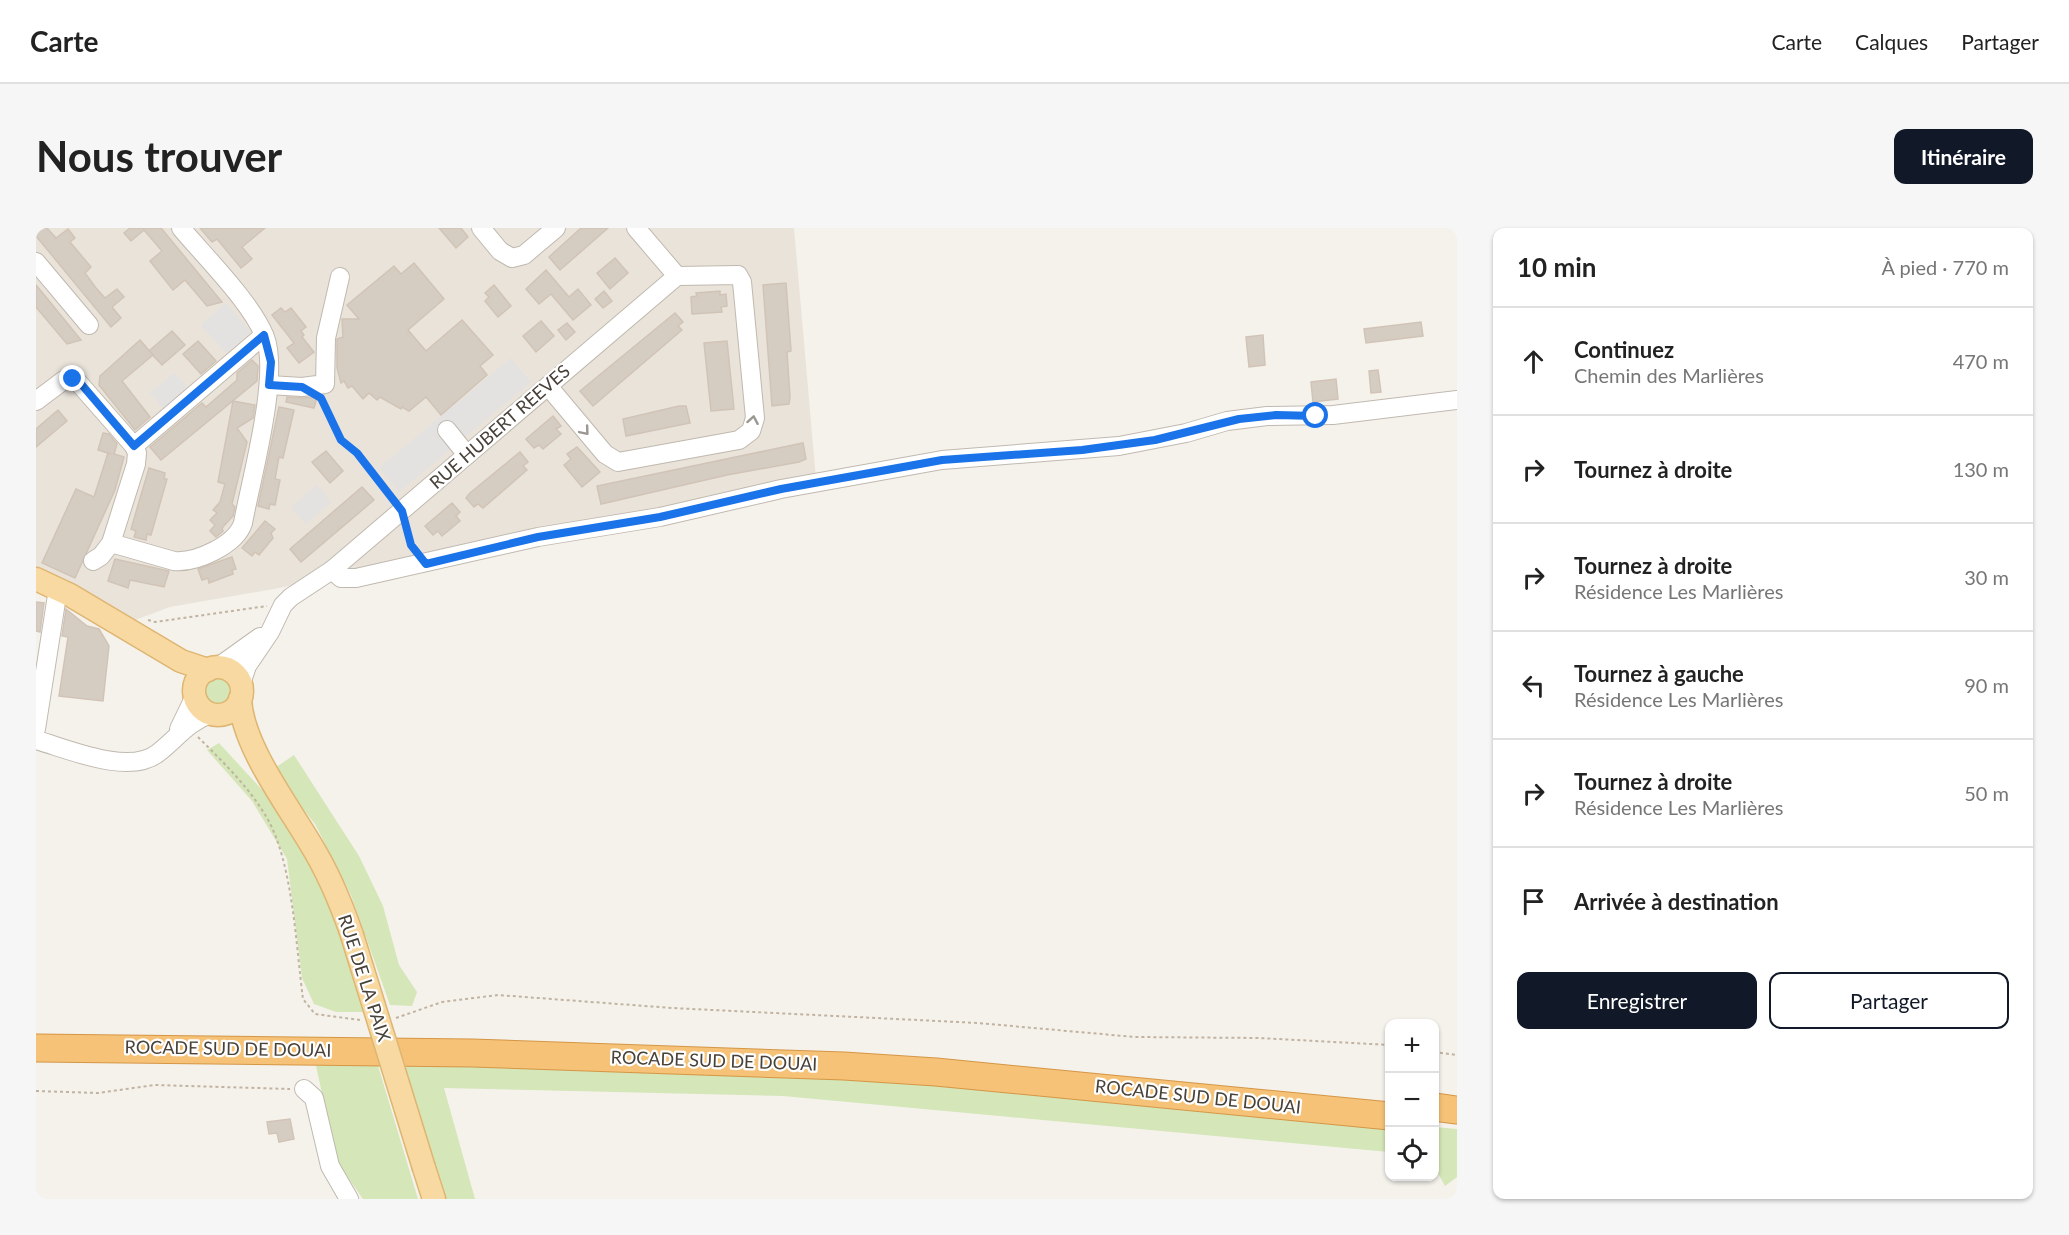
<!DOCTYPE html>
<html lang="fr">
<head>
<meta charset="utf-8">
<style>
	body { margin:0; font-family:Lato,sans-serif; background:#f6f6f6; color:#222 }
	.controls { position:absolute; right:18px; bottom:18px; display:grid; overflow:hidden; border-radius:12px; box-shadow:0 2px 4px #0004 }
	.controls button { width:54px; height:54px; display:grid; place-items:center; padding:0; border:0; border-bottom:2px solid #e0e0e0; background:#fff; color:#222; font:30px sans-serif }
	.stop { position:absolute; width:18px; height:18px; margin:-14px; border:4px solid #1a73e8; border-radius:50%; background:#fff }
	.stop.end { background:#1a73e8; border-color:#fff; box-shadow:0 2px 6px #0008 }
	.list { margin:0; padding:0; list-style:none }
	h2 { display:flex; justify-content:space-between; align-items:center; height:78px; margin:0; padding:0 24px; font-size:26px }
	h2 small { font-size:20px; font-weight:400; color:#767676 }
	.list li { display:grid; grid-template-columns:39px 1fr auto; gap:18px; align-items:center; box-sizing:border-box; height:108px; padding:0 24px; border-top:2px solid #e0e0e0 }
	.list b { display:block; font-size:22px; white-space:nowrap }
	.list p { margin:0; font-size:20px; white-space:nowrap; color:#767676 }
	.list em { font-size:20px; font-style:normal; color:#767676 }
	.actions { display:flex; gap:12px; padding:18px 24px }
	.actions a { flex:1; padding:14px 0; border:2px solid #111827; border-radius:12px; text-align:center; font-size:21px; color:#111827 }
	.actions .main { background:#111827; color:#fff }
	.icon { flex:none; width:33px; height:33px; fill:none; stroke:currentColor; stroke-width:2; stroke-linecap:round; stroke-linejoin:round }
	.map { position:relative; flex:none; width:1421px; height:971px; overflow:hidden; border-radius:12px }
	header { display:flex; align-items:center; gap:36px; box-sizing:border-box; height:84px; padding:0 30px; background:#fff; border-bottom:2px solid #e0e0e0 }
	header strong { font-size:28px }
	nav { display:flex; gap:33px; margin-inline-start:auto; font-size:21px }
	.intro { display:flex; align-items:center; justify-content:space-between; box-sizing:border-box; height:144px; padding:0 36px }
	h1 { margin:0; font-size:42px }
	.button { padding:15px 27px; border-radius:12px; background:#111827; color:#fff; font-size:21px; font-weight:700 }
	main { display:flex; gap:36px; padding:0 36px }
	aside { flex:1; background:#fff; border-radius:12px; box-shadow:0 2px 4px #0004 }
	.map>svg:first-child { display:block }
</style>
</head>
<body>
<header>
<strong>Carte</strong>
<nav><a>Carte</a><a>Calques</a><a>Partager</a></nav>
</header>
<div class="intro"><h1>Nous trouver</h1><a class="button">Itinéraire</a></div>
<main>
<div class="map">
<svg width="1421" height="971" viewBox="0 0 1421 971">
	<rect width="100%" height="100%" fill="#f5f2ec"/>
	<path fill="#e9e3da" d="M0,0H758L780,251L238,361L134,379L75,401L0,359Z"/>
	<g fill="#d5e6b8">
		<circle cx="181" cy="463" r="13"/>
		<path d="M183,515L228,564L264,614L305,698L327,784H300L278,776L266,750L251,631L216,573L171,522Z"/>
		<path d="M258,527L323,628L347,678L363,737L381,764L376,778L354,777L315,667L279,596L236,542Z"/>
		<path d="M340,831L382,971H327L301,934L280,838Z"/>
		<path d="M367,831L860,847L1353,895V924L747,868L408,860L439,971H410Z"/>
		<path d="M1399,899L1421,901V949L1409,958L1399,940Z"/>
	</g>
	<g fill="#e4e2e0">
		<path d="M190,75L215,104L190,125L165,97Z"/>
		<path d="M475,130L495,154L363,264L343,240Z"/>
		<path d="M138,145L153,161L129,182L114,165Z"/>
		<path d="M281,257L295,274L270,296L255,279Z"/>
	</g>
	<g fill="#d6cdc2" stroke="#d1c4b6" stroke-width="1.5">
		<path d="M0,0H11L20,10L32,1L39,10L34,14L55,39L49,45L60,60L69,70L81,61L88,69L76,79L85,90L75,99L0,8Z"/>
		<path d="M94,0H125L186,74L171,78L149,52L137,62L114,33L126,23L108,2L95,13L88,5Z"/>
		<path d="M164,0H229L206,19L216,31L205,40L181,11L176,14Z"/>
		<path d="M403,0H425L432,9L420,20Z"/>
		<path d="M545,0H572L524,42L513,29Z"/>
		<path d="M579,30L592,45L574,61L561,45Z"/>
		<path d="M378,35L408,71L372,102L390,123L426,92L457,127L444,138L451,147L405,187L390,169L373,183L366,179L365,181L344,169L341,172L333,165L327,171L316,158L312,160L308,153L305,155L301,140V111L307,109L306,91H323L311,77L358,38L365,46Z"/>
		<path d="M510,42L533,69L542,61L555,77L537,92L515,66L503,76L490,61Z"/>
		<path d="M750,55L755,123L751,124L754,169L753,176L736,178L727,57Z"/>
		<path d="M0,57L14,74L45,112L31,116L0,79Z"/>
		<path d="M458,57L475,78L462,89L449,73L453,69L449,65Z"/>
		<path d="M568,63L576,73L567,80L559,71Z"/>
		<path d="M684,63V67L690,66L691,78L685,79L686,84L656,86L655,69L661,68L660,65Z"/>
		<path d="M245,80L249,84L255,80L270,99L265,103L268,107L266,109L278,124L263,135L251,120L258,115L236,87Z"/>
		<path d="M639,85L647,94L642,98L646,102L557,178L544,163Z"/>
		<path d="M505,93L518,108L500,124L487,108Z"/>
		<path d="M1385,94L1387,108L1330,115L1328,101Z"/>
		<path d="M531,95L539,104L530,112L522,102Z"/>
		<path d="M136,103L149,117L126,137L113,123Z"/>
		<path d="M1227,107L1229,137L1213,139L1210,109Z"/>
		<path d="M104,112L117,127L86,153L114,189L99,202L63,157L64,148Z"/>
		<path d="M162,113L180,133L165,146L147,126Z"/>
		<path d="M691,113L698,181L675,183L668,115Z"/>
		<path d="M216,132L222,138L221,153L125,232L114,219L166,175L170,179L201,152V145Z"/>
		<path d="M1342,142L1345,164L1335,165L1333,143Z"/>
		<path d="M1300,151L1302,171L1277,174L1275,154Z"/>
		<path d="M251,169L266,170L281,169L278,180L250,174Z"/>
		<path d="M197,173L219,177L217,190L201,200L211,214L196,276L199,279L197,288L186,300L187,303L180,309L174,303L179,297L174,292L181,285L177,282L184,274L189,256L182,254Z"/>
		<path d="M643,178H650L654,195L590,208L587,191Z"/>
		<path d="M243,179L258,182L247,230L243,229L239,251L244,252L239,277L234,276L233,281L222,278Z"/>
		<path d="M22,182L31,193L0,219V201Z"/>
		<path d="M517,188L525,198L520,201L525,206L507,221L503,217L498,220L490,211Z"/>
		<path d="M67,205L73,206L81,216L78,226L88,229L79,262L39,350L6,335L40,261L58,269L72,225L75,226L62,222Z"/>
		<path d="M767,215L770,231L763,234L691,247L565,276L561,258Z"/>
		<path d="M541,219L564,244L546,259L528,237L535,231L531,226Z"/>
		<path d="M290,223L307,243L294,255L276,234Z"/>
		<path d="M484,224L492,234L487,238L491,242L447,280L442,276L438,279L430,270L434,265Z"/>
		<path d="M113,240L129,245L128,251H131L115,307L111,306L110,312L98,309L100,303L95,301Z"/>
		<path d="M326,259L338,272L265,334L254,321Z"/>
		<path d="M416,275L424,284L420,288L424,293L406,308L402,303L397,307L389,298Z"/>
		<path d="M229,293L239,301L235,305L237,310L223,327L219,324L216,328L206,320Z"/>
		<path d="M196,329L200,341L196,342L197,346L173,355L172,350L166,352L162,341Z"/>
		<path d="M79,331L133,343L128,359L94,352L92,360L72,353Z"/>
		<path d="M0,374L8,375L4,404L0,403Z"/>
		<path d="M30,381L51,398L63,401L73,418L67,473L23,468L32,409L26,408Z"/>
		<path d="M254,891L258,911L243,914L241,905L233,906L231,894Z"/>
	</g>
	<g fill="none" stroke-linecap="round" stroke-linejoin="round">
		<defs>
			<g id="minor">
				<path d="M445,0L464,23L476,30L488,27L520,0"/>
				<path d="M0,34L53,97"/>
				<path d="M233,157L266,159L289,156L290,110L304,49"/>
				<path d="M512,158L569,226L582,234L703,212L715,203L719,190L706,54L702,47L641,48"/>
				<path d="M0,173L28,152L41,153L98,218L101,225L100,236L75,315L65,328L57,333"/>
				<path d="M411,202L431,227"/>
				<path d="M98,218L228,107"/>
				<path d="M75,315L138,333C160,335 200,317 207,295C215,251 244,148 229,109C215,74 170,30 145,0"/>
				<path d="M296,342L305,350H320L502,309L624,289L745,261L906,232L1083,218L1150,205L1191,193L1231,188L1297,187L1421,172"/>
				<path d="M182,439L224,409"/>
				<path d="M205,456L211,438L234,404L247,377L255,369L296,342L641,48L600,0"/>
				<path d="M0,501L22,361"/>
				<path d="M143,501L158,470"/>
				<path d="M0,512C32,521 93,548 122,525C140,511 152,494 174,486"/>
				<path d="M268,861L278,870L294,938L313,971"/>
			</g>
			<g id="major">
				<path d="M0,351L34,367L145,433L172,442"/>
				<circle cx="182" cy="463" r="24"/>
				<path d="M204,471C206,517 251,576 274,615C292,644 305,675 316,707"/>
				<path d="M388,940L398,971"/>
			</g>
			<g id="highway">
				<path d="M0,820L436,825L808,838L900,844L1354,888"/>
				<path d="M1398,879L1421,882"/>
			</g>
		</defs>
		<use href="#minor" stroke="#c0b9af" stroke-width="20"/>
		<use href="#major" stroke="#deb571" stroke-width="25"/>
		<use href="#highway" stroke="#d59646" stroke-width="29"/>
		<g stroke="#c1b3a1" stroke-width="2" stroke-dasharray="3 3" stroke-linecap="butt">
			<path d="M286,172L305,212L321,225L357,271"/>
			<path d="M369,300L379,322"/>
			<path d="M112,392L119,394L231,378"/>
			<path d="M162,509C187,534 213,559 231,590C257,635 260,719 267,771L279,786L324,792"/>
			<path d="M360,790L406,774L462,767L636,780L942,795L1099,809L1223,810L1354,817"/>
			<path d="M1398,824L1421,827"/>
			<path d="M0,863L62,865L119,857L254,861"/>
		</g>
		<use href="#minor" stroke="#fff" stroke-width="18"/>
		<use href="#major" stroke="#f8d9a2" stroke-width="22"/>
		<use href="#highway" stroke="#f5c277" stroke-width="27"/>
		<defs>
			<path id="major-bridge" d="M316,707L388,940"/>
		</defs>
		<use href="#major-bridge" stroke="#deb571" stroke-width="25" stroke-linecap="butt"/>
		<use href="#major-bridge" stroke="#f8d9a2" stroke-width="22"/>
	</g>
	<defs><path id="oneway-chevron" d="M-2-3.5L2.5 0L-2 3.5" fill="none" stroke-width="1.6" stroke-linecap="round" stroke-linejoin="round" transform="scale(1.5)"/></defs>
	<g stroke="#9b9793">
		<use href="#oneway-chevron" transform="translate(717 192) rotate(-80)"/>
		<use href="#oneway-chevron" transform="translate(549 203) rotate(50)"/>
	</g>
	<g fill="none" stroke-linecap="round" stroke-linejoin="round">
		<path stroke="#1a73e8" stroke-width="8" d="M37,151L46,157L98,218L228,107L235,134L233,157L266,159L285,170L305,212L321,225L366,283L375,317L390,336L502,309L624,289L745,261L906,232L1046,222L1119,212L1203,191L1240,187L1280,188"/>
	</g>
	<g text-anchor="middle" stroke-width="4.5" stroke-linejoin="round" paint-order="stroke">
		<g font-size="18" fill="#49423a" stroke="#fff">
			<text transform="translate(464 199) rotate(-41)" y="6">RUE HUBERT REEVES</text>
			<text transform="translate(328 750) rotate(72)" y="6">RUE DE LA PAIX</text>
			<text transform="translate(192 821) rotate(1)" y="6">ROCADE SUD DE DOUAI</text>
			<text transform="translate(678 833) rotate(2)" y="6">ROCADE SUD DE DOUAI</text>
			<text transform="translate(1162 869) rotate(6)" y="6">ROCADE SUD DE DOUAI</text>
		</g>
	</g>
</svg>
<div class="controls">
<button>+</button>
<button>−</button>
<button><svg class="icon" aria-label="locate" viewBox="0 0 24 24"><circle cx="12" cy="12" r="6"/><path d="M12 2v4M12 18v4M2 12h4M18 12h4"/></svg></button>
</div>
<div class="stop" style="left:1280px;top:188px"></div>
<div class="stop end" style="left:37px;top:151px"></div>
</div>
<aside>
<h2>10 min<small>À pied · 770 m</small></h2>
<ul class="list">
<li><svg class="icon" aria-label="ahead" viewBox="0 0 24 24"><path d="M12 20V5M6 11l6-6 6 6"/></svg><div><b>Continuez</b><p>Chemin des Marlières</p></div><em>470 m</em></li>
<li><svg class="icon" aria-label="right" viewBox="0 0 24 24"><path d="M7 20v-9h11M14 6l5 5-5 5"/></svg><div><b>Tournez à droite</b></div><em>130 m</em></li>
<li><svg class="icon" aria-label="right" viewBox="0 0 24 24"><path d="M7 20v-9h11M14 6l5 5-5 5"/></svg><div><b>Tournez à droite</b><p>Résidence Les Marlières</p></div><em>30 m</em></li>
<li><svg class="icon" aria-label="left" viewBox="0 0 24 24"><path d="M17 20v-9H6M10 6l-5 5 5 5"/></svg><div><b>Tournez à gauche</b><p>Résidence Les Marlières</p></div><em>90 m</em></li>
<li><svg class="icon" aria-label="right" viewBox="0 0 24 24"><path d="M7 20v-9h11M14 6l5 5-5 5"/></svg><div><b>Tournez à droite</b><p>Résidence Les Marlières</p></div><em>50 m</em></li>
<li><svg class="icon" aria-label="arrive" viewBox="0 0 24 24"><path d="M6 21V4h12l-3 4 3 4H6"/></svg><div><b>Arrivée à destination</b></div></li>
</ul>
<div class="actions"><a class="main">Enregistrer</a><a>Partager</a></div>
</aside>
</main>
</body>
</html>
